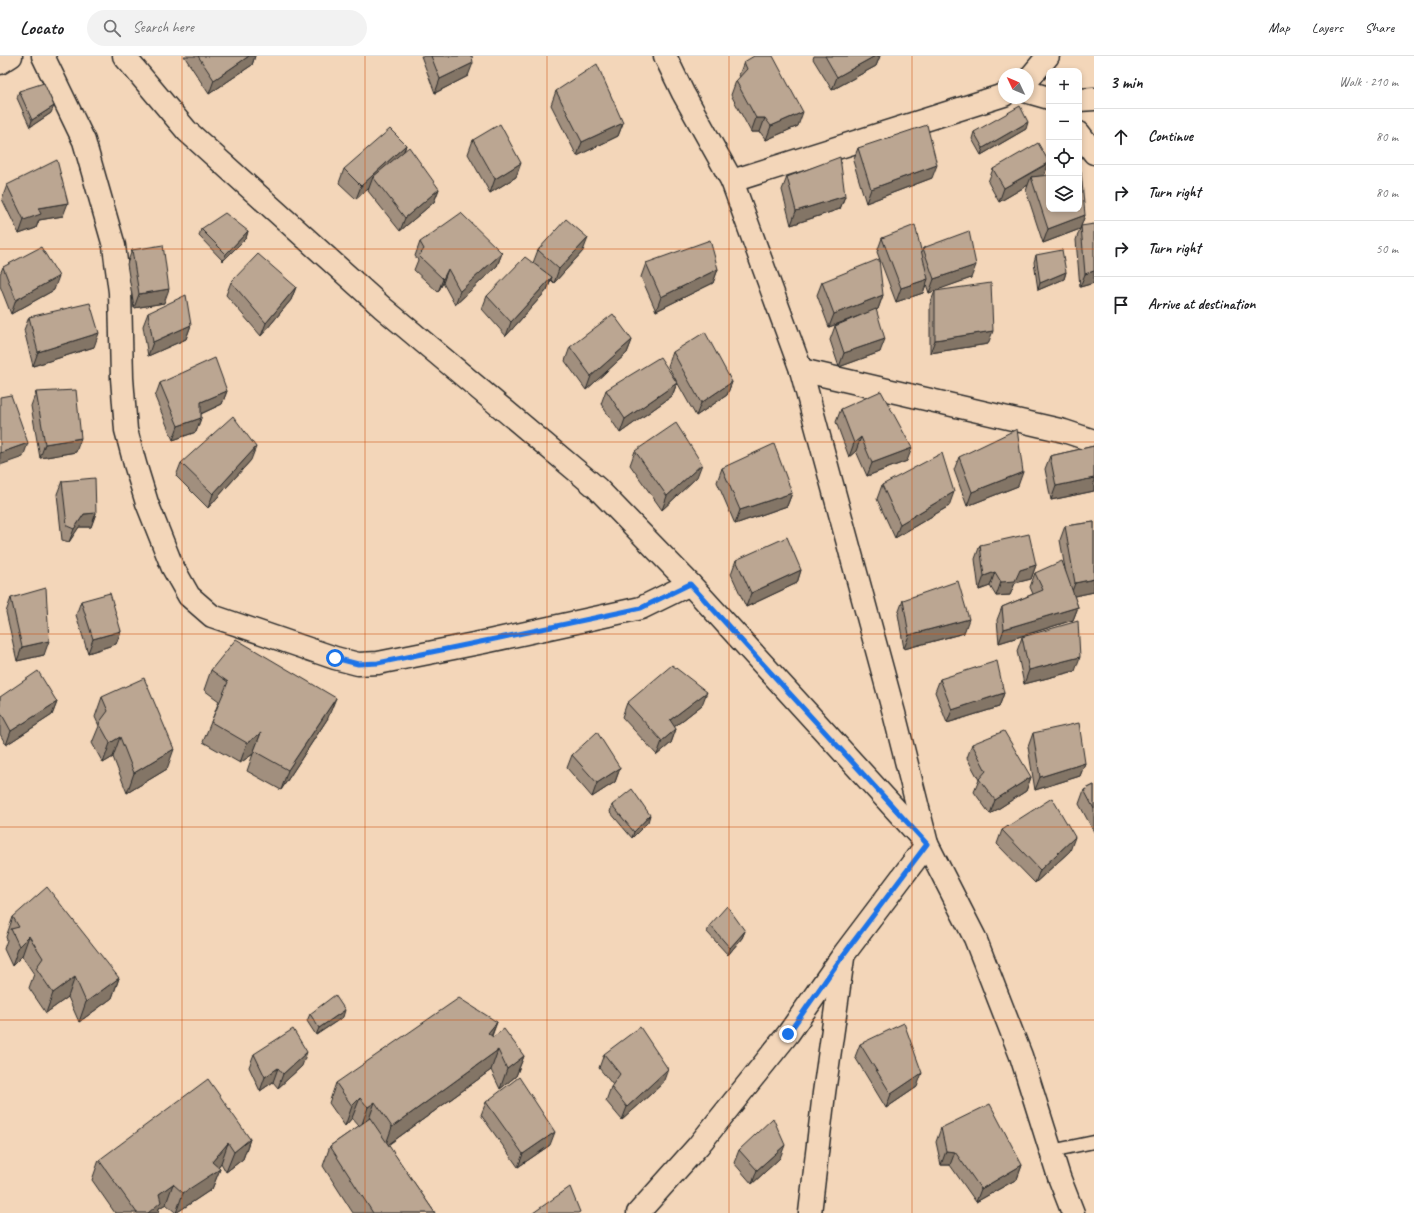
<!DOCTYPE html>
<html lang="en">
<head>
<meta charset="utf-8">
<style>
	body { margin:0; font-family:Caveat,sans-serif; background:#f2f2f2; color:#202124 }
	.controls { position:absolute; right:12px; top:12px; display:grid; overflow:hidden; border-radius:8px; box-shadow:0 2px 6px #0003 }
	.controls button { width:36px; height:36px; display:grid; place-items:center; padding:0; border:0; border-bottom:1px solid #e0e0e0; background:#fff; color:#202124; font:20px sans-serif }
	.compass { position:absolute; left:998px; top:12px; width:36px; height:36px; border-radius:50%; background:#fff; box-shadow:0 2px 6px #0003; rotate:314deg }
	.stop { position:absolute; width:12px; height:12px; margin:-9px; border:3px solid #1a73e8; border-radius:50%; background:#fff }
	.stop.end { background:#1a73e8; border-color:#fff; box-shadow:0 1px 4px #0008 }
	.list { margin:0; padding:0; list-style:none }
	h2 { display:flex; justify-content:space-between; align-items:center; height:52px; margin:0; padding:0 16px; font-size:17px }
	h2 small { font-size:13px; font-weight:400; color:#757577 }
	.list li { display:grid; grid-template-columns:26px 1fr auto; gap:12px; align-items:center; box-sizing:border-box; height:56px; padding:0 16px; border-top:1px solid #e0e0e0 }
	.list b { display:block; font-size:15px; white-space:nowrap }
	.list em { font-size:13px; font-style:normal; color:#757577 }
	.icon { flex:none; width:22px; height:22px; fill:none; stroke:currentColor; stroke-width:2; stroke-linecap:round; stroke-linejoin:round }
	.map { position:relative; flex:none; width:1094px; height:1157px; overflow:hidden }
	header { display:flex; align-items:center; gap:24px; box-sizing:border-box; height:56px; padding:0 20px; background:#fff; border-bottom:1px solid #e0e0e0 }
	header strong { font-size:19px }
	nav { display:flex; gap:22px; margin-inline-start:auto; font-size:14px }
	.search { width:280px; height:36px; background:#f2f2f2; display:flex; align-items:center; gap:10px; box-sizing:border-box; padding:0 14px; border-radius:22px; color:#757577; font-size:15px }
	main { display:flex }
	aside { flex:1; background:#fff }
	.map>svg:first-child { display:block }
</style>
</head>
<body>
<header>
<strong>Locato</strong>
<div class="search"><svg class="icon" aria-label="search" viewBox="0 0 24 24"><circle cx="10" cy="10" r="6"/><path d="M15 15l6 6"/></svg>Search here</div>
<nav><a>Map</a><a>Layers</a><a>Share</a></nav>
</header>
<main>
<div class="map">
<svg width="1094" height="1157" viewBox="0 0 1094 1157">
	<rect width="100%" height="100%" fill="#f3d6b9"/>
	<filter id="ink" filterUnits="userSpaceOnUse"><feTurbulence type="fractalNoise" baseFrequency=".025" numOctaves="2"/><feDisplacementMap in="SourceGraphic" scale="8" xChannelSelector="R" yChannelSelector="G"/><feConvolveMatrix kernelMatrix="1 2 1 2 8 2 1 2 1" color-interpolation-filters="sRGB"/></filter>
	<g filter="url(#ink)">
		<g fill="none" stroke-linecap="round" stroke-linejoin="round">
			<defs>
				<path id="lane" d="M1051,1095L1094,1086"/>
				<g id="street">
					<path d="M43,0L84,85L114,190L120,236L122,322L126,374L135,408L147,447L172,510L189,540L212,560L335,602L358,608L378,607L489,585L641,552L690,528"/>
					<path d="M124,0L187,75L383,252L597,432L690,528L927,788L975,882L1021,1000L1059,1121L1073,1157"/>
					<path d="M0,7L11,0"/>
					<path d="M1028,24L1048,0"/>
					<path d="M1028,36L1049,42"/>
					<path d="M1079,44L1094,43"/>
					<path d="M1079,77L1094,97"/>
					<path d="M732,125L1004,39"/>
					<path d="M801,314L1064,375L1094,385"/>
					<path d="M638,1157L698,1090L788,978L844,898L927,788L894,657L801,314L732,125L683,37L665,0"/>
					<path d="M810,1157L824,1037L843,902"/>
				</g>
			</defs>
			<use href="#lane" stroke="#2b2b2b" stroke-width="15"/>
			<use href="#street" stroke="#2b2b2b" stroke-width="25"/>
			<use href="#lane" stroke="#f3d6b9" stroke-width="12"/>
			<use href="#street" stroke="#f3d6b9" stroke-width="22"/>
		</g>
		<g fill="#a18f7e" stroke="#2b2b2b">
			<path d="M184,0H255L252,9L209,38Z"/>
			<path d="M421,0H472L468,20L435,37Z"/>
			<path d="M814,0H880L876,10L832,34L813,3Z"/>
			<path d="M744,6L798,70L766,84L760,76H751L731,39L736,25L740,21L739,19Z"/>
			<path d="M19,35L51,57L30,71L17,42Z"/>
			<path d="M556,35L623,67L618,80L577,100L551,49Z"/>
			<path d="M1026,73L981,99L972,83L974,76Z"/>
			<path d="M473,84L516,121L490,137L468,98Z"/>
			<path d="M406,89L404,96L439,133L434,146L400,175L368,135L369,132L356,143L339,127L344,113Z"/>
			<path d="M858,92L932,122L866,147L853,105Z"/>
			<path d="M993,113L1044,120L1085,159L1080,173L1043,187L1026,135L1028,129L999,146L988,126Z"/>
			<path d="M787,121L845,140L840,153L791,169L782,134Z"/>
			<path d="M7,129L63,160L39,164L36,172L19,178L2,143Z"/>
			<path d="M1081,170L1094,227L1080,231L1076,184Z"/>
			<path d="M201,173L248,175L246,182L223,205L199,180Z"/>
			<path d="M882,182L922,196L923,192L971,222L936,234L988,288L930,297V248L935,235L929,237L926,228L923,237L896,246L877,196Z"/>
			<path d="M420,186L502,197L497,210L455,249L443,227L438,236L414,214L418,204L415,200Z"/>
			<path d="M132,194L164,247L134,252L127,208Z"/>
			<path d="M538,194L583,195L554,227L551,224L547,234L506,280L482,253L487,240L533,207Z"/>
			<path d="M1036,199L1066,216L1064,223L1038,234L1034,206Z"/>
			<path d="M646,207L718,213L713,227L656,255L641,221Z"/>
			<path d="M3,211L54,234L11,258L0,230V218Z"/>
			<path d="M231,226L296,231L291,244L261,280L226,239Z"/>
			<path d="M822,226L883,239L878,253L876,254L880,296L839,311L830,284L835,270L859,260L829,271L817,239Z"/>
			<path d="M148,257L191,269L186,283L148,300L143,270Z"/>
			<path d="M29,261L94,291L33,310L24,274Z"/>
			<path d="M632,284L627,297L586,334L565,305L570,291Z"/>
			<path d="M673,296L732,326L727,339L696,360L668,310Z"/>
			<path d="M160,327L227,335L222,348L201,358V362L196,376L173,384L155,341Z"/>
			<path d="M677,327L672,340L620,377L601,348L606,334Z"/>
			<path d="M36,336L76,396L40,402L31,350Z"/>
			<path d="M841,353L907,405L867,420L856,395L849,401L836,366Z"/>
			<path d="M1094,390V435L1051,444L1045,413L1050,400Z"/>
			<path d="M635,395L697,421L662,454L630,409Z"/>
			<path d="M959,401L1018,430L967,450L954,414Z"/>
			<path d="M251,404L208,452L176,420L181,407Z"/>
			<path d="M722,412L792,437L787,450L735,468L717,426Z"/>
			<path d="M62,425L96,457L91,471H79L69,486L62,484L57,438Z"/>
			<path d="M882,429L949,450L895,482L877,443Z"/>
			<path d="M1094,466V536L1074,540L1078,551L1073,564L999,587L997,564L1002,551L1033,538L1030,531L1035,517L1066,518L1060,484L1065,470Z"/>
			<path d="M980,489L1036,509L1031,523L1015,527L1010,539L996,540L990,530L979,534L975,503Z"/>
			<path d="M736,504L801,514L797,527L746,551L731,518Z"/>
			<path d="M11,542L44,599L17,605L6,556Z"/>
			<path d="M903,544L964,577L904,593L898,558Z"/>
			<path d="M81,545L121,575L116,588L88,597L76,559Z"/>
			<path d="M1022,581L1075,615L1024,628L1017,595Z"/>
			<path d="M211,614L328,662L281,734L247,715L253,698L240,707L203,686L211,666L219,645L204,634Z"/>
			<path d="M940,623L1004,637L999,651L947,667L935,636Z"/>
			<path d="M0,641L57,646L52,659L6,689L0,678Z"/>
			<path d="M102,641L167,713L127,737L113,701L103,707L92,687L99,670L95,661Z"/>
			<path d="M627,647L702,649L674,671L676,673L671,687L657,699L622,661Z"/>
			<path d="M1033,677L1085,707L1080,720L1035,734L1028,691Z"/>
			<path d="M972,688L1031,721L1026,735L990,758L974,736L979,724L967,702Z"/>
			<path d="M572,699L620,712L615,726L592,741L567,712Z"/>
			<path d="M1094,729V776L1079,748L1084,734Z"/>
			<path d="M612,749L648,766L632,782L610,756Z"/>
			<path d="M1002,774L1070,795L1035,827L997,788Z"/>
			<path d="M13,861L119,922L112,942L79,966L68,941L46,957L29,932L34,918L22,900L12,910L4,893L7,884L6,881Z"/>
			<path d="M710,869L745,875L742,882L728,899L707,876Z"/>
			<path d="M310,958L343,961L316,979L307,965Z"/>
			<path d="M497,966L492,980L524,1000L516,1020L500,1033L491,1014L388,1089L435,1157H353L323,1110L330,1090L359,1070L352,1062L345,1070L329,1047L336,1027Z"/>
			<path d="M860,988L917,1031L886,1052L855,1001Z"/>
			<path d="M254,998L302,1010L278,1032L273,1026L260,1035L249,1011Z"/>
			<path d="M604,998L663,1027L622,1064L606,1045L611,1031L613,1029L599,1012Z"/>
			<path d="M486,1046L550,1089L518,1111L481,1059Z"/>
			<path d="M941,1072L1022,1109L1017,1123L976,1146L950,1109H941L936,1086Z"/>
			<path d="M250,1083L243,1103L226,1116L221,1107L218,1111L220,1113L212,1133L176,1157L166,1148L159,1152L158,1157H115L92,1124L99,1104Z"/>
			<path d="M739,1094L780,1102L752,1128L734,1107Z"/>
		</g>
		<g fill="#837466" stroke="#2b2b2b">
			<path d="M249,0H255L252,9L209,38L214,24Z"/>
			<path d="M875,0H880L876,10L832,34L837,21Z"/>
			<path d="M473,7L468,20L435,37L440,23Z"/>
			<path d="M54,50L51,57L30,71L32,64Z"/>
			<path d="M803,56L798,70L766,84L771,70Z"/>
			<path d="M756,62H765L760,76H751Z"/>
			<path d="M1028,66L1026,73L981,99L983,92Z"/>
			<path d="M623,67L618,80L577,100L582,86Z"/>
			<path d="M406,89L401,103L373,121L369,132L356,143L361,130Z"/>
			<path d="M521,107L516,121L490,137L495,123Z"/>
			<path d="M1049,107L1044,120L1031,121L1028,129L999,146L1004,132Z"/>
			<path d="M937,109L932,122L866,147L871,133Z"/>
			<path d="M439,133L434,146L400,175L405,162Z"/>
			<path d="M845,140L840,153L791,169L796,155Z"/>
			<path d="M68,147L63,160L39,164L36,172L19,178L24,164L38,152Z"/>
			<path d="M1085,159L1080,173L1043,187L1048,173Z"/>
			<path d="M248,175L246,182L223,205L226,198Z"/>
			<path d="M588,182L583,195L554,227L559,213Z"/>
			<path d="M502,197L497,210L455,249L460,235Z"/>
			<path d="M976,209L971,222L929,237L934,223Z"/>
			<path d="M448,213L443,227L438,236L443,223Z"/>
			<path d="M718,213L713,227L656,255L661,241Z"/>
			<path d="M1094,215V227L1080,231L1085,218Z"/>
			<path d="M1066,216L1064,223L1038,234L1040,227Z"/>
			<path d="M59,220L54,234L11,258L16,244Z"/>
			<path d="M552,221L547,234L506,280L511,266Z"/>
			<path d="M928,223L923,237L896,246L901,232Z"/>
			<path d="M296,231L291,244L261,280L266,267Z"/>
			<path d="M169,233L164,247L134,252L139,238Z"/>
			<path d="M883,239L878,253L829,271L834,258Z"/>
			<path d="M191,269L186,283L148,300L153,286Z"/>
			<path d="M993,275L988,288L930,297L935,284Z"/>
			<path d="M99,277L94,291L33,310L38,296Z"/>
			<path d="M885,283L880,296L839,311L844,297Z"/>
			<path d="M632,284L627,297L586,334L591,320Z"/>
			<path d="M732,326L727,339L696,360L701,347Z"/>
			<path d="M677,327L672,340L620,377L625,363Z"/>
			<path d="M227,335L222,348L196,360L201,346Z"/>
			<path d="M201,362L196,376L173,384L178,370Z"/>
			<path d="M861,381L856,395L849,401L854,387Z"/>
			<path d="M81,382L76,396L40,402L45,388Z"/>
			<path d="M28,387L23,401L0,409V397Z"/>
			<path d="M256,391L251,404L208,452L213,438Z"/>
			<path d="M912,392L907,405L867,420L872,407Z"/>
			<path d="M702,408L697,421L662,454L667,440Z"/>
			<path d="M1023,416L1018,430L967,450L972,436Z"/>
			<path d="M1094,422V435L1051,444L1056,430Z"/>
			<path d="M954,436L949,450L895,482L900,468Z"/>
			<path d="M792,437L787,450L735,468L740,454Z"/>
			<path d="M96,457L91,471H79L69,486L74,473L84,458Z"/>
			<path d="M1036,509L1031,523L1015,527L1010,539L996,540L1001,526L1020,514Z"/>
			<path d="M801,514L797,527L746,551L751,537Z"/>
			<path d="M995,516L990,530L979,534L984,520Z"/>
			<path d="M1094,523V536L1070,541L1075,527Z"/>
			<path d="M1078,551L1073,564L999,587L1004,573Z"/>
			<path d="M969,563L964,577L904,593L909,579Z"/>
			<path d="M121,575L116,588L88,597L93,583Z"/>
			<path d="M49,585L44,599L17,605L22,591Z"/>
			<path d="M1080,601L1075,615L1024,628L1029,614Z"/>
			<path d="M707,636L702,649L665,678L670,664Z"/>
			<path d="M1004,637L999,651L947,667L952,654Z"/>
			<path d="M336,642L328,662L281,734L288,714Z"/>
			<path d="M57,646L52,659L6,689L11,675Z"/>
			<path d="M676,673L671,687L657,699L662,685Z"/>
			<path d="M261,677L253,698L240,707L247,687Z"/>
			<path d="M120,681L113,701L103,707L110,687Z"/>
			<path d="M174,693L167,713L127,737L134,717Z"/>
			<path d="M1085,707L1080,720L1035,734L1040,721Z"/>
			<path d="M620,712L615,726L592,741L597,727Z"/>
			<path d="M1031,721L1026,735L990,758L995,744Z"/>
			<path d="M650,759L648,766L632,782L634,776Z"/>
			<path d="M1075,781L1070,795L1035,827L1040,814Z"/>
			<path d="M745,875L742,882L728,899L730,892Z"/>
			<path d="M29,880L22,900L12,910L19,890Z"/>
			<path d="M75,921L68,941L46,957L53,937Z"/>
			<path d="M119,922L112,942L79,966L86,946Z"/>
			<path d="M345,954L343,961L316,979L319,972Z"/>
			<path d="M497,966L489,986L488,977Z"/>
			<path d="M498,994L491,1014L385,1091L392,1071Z"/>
			<path d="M307,996L302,1010L278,1032L283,1018Z"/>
			<path d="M524,1000L516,1020L500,1033L507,1013Z"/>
			<path d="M278,1012L273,1026L260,1035L265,1021Z"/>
			<path d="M668,1013L663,1027L622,1064L627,1051Z"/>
			<path d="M922,1017L917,1031L886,1052L891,1038Z"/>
			<path d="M360,1042L352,1062L345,1070L352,1050Z"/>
			<path d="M375,1046L368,1066L361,1071L368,1051Z"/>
			<path d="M555,1076L550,1089L518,1111L523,1098Z"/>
			<path d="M250,1083L243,1103L226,1116L234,1096Z"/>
			<path d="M228,1087L221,1107L211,1119L220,1113L212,1133L176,1157L183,1137L212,1106Z"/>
			<path d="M785,1089L780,1102L752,1128L757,1114Z"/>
			<path d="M946,1095L955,1096L950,1109H941Z"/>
			<path d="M1022,1109L1017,1123L976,1146L981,1133Z"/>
			<path d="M173,1128L166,1148L159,1152L158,1157H148L159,1138Z"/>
		</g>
		<g fill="#bba692" stroke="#2b2b2b">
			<path d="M198,0H249L214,24Z"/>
			<path d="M431,0H472L473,7L440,23Z"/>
			<path d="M754,0H773L803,56L771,70L765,62H756L736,25L747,13L744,6Z"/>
			<path d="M825,0H875L837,21Z"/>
			<path d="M597,8L623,67L582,86L556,35Z"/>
			<path d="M44,27L54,50L32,64L19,35Z"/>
			<path d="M1020,50L1028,66L983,92L974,76Z"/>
			<path d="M500,68L521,107L495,123L473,84Z"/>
			<path d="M927,69L937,109L871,133L858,92Z"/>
			<path d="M390,73L406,89L361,130L344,113Z"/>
			<path d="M1038,87L1049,106L1004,132L993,113Z"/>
			<path d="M409,91L439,133L405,162L373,121Z"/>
			<path d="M840,101L845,140L796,155L787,121Z"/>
			<path d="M57,104L68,147L38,152L41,158L24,164L7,129Z"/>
			<path d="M1081,115L1085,159L1048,173L1031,121L1049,119V153H1079V116Z"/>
			<path d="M225,157L248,175L226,198L201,173Z"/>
			<path d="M461,157L502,197L460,235L448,213L443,223L419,200L424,193L420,186Z"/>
			<path d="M566,163L588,182L559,213L538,194Z"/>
			<path d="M1094,168V215L1085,218L1081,170Z"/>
			<path d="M915,169L928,223L901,232L882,182Z"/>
			<path d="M969,175L976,209L934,223L923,192Z"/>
			<path d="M710,184L718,213L661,241L646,207Z"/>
			<path d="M163,189L169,233L139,238L132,194Z"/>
			<path d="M41,191L59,220L16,244L3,211Z"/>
			<path d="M1062,194L1066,216L1040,227L1036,199Z"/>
			<path d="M258,198L296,231L266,267L231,226Z"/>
			<path d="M525,201L552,221L511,266L487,240Z"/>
			<path d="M879,203L883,239L834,258L822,226Z"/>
			<path d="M991,227L993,275L935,284V235Z"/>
			<path d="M186,239L191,269L153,286L148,257Z"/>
			<path d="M90,247L99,277L38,296L29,261Z"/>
			<path d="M876,253L885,283L844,297L835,270Z"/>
			<path d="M613,258L632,284L591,320L570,291Z"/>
			<path d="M705,276L732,326L701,347L673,296Z"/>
			<path d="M660,301L677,327L625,363L606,334Z"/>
			<path d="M215,302L227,335L201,346V362L178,370L160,327Z"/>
			<path d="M76,334L81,382L45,388L36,336Z"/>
			<path d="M881,335L912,392L872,407L861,381L854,387L841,353Z"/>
			<path d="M11,339L28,387L0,397V341Z"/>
			<path d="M233,360L256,391L213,438L181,407Z"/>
			<path d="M676,367L702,408L667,440L635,395Z"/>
			<path d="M1017,373L1023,416L972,436L959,401Z"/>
			<path d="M774,388L792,437L740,454L722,412Z"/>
			<path d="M1094,390V422L1056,430L1050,400Z"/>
			<path d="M942,397L954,436L900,468L882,429Z"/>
			<path d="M95,422L96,457L84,458L74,473L67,470L62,425Z"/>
			<path d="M1094,466V523L1075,527L1065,470Z"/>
			<path d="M1029,478L1036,509L1020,514L1015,525L1001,526L995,516L984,520L980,489Z"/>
			<path d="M787,481L801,514L751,537L736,504Z"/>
			<path d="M1062,505L1078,551L1004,573L1002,551L1043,534L1035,517Z"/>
			<path d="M958,525L969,563L909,579L903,544Z"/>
			<path d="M46,532L49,585L22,591L11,542Z"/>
			<path d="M110,537L121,575L93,583L81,545Z"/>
			<path d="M1078,565L1080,601L1029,614L1022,581Z"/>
			<path d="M236,583L336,642L288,714L254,695L261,677L247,687L211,666L228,626L211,614Z"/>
			<path d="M997,605L1004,637L952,654L940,623Z"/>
			<path d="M672,609L707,636L670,664L676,673L662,685L627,647Z"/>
			<path d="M38,615L57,646L11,675L0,655V641Z"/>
			<path d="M144,622L174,693L134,717L120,681L110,687L99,667L108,655L102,641Z"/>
			<path d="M1079,667L1085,707L1040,721L1033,677Z"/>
			<path d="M1004,675L1031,721L995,744L979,723L986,715L972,688Z"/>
			<path d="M597,676L620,712L597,727L572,699Z"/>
			<path d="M1094,729V753L1084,734Z"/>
			<path d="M632,733L650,759L634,776L612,749Z"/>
			<path d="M1052,742L1075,781L1040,814L1002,774Z"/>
			<path d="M47,831L119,922L86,946L75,921L53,937L36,912L43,902L29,880L19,890L11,873L19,871L13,861Z"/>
			<path d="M727,850L745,875L730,892L710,869Z"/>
			<path d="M335,939L345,954L319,972L310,958Z"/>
			<path d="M459,942L497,966L488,977L493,981L504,973L524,1000L507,1013L498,994L392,1071L375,1046L368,1051L360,1042L352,1050L336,1027Z"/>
			<path d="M904,967L922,1017L891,1038L860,988Z"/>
			<path d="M640,971L668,1013L627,1051L611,1031L620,1018L604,998Z"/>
			<path d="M293,973L307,996L283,1018L278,1012L265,1021L254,998Z"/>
			<path d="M519,1021L555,1076L523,1098L486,1046Z"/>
			<path d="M208,1023L250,1083L234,1096L228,1087L212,1106L220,1113L183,1137L173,1128L159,1138L161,1146L148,1157H137L99,1104Z"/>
			<path d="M990,1048L1022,1109L981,1133L955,1096L946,1095L941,1072Z"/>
			<path d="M370,1062L435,1157H373L330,1090Z"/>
			<path d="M773,1062L785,1089L757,1114L739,1094Z"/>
			<path d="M570,1131L580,1156L578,1157H533Z"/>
		</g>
	</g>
	<g fill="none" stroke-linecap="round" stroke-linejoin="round" filter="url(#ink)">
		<path stroke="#1a73e8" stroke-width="5" d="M335,602L358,608L378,607L490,584L641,552L690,528L927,788L844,898L788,978"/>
	</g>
	<path fill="none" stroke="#cc5211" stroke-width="1" stroke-opacity="0.55" d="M182,0V1157M365,0V1157M547,0V1157M729,0V1157M912,0V1157M0,193H1094M0,386H1094M0,578H1094M0,771H1094M0,964H1094"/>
</svg>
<div class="controls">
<button>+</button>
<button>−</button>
<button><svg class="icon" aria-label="locate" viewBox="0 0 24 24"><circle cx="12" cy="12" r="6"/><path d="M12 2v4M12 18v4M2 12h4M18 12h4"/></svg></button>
<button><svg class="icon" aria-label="layers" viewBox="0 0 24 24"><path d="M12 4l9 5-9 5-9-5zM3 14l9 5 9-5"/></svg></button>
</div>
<svg class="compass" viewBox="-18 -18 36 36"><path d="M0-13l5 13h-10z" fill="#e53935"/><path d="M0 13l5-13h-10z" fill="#757577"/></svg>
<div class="stop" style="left:335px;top:602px"></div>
<div class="stop end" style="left:788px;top:978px"></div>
</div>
<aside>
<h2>3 min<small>Walk · 210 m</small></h2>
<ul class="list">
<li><svg class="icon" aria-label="ahead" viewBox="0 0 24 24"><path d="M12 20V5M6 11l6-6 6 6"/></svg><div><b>Continue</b></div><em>80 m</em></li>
<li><svg class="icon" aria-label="right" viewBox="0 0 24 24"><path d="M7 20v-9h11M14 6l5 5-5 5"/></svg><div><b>Turn right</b></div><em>80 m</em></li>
<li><svg class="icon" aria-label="right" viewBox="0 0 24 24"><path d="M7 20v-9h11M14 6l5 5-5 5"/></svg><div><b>Turn right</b></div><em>50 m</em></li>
<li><svg class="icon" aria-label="arrive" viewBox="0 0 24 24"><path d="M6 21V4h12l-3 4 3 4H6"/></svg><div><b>Arrive at destination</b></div></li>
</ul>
</aside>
</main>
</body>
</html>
